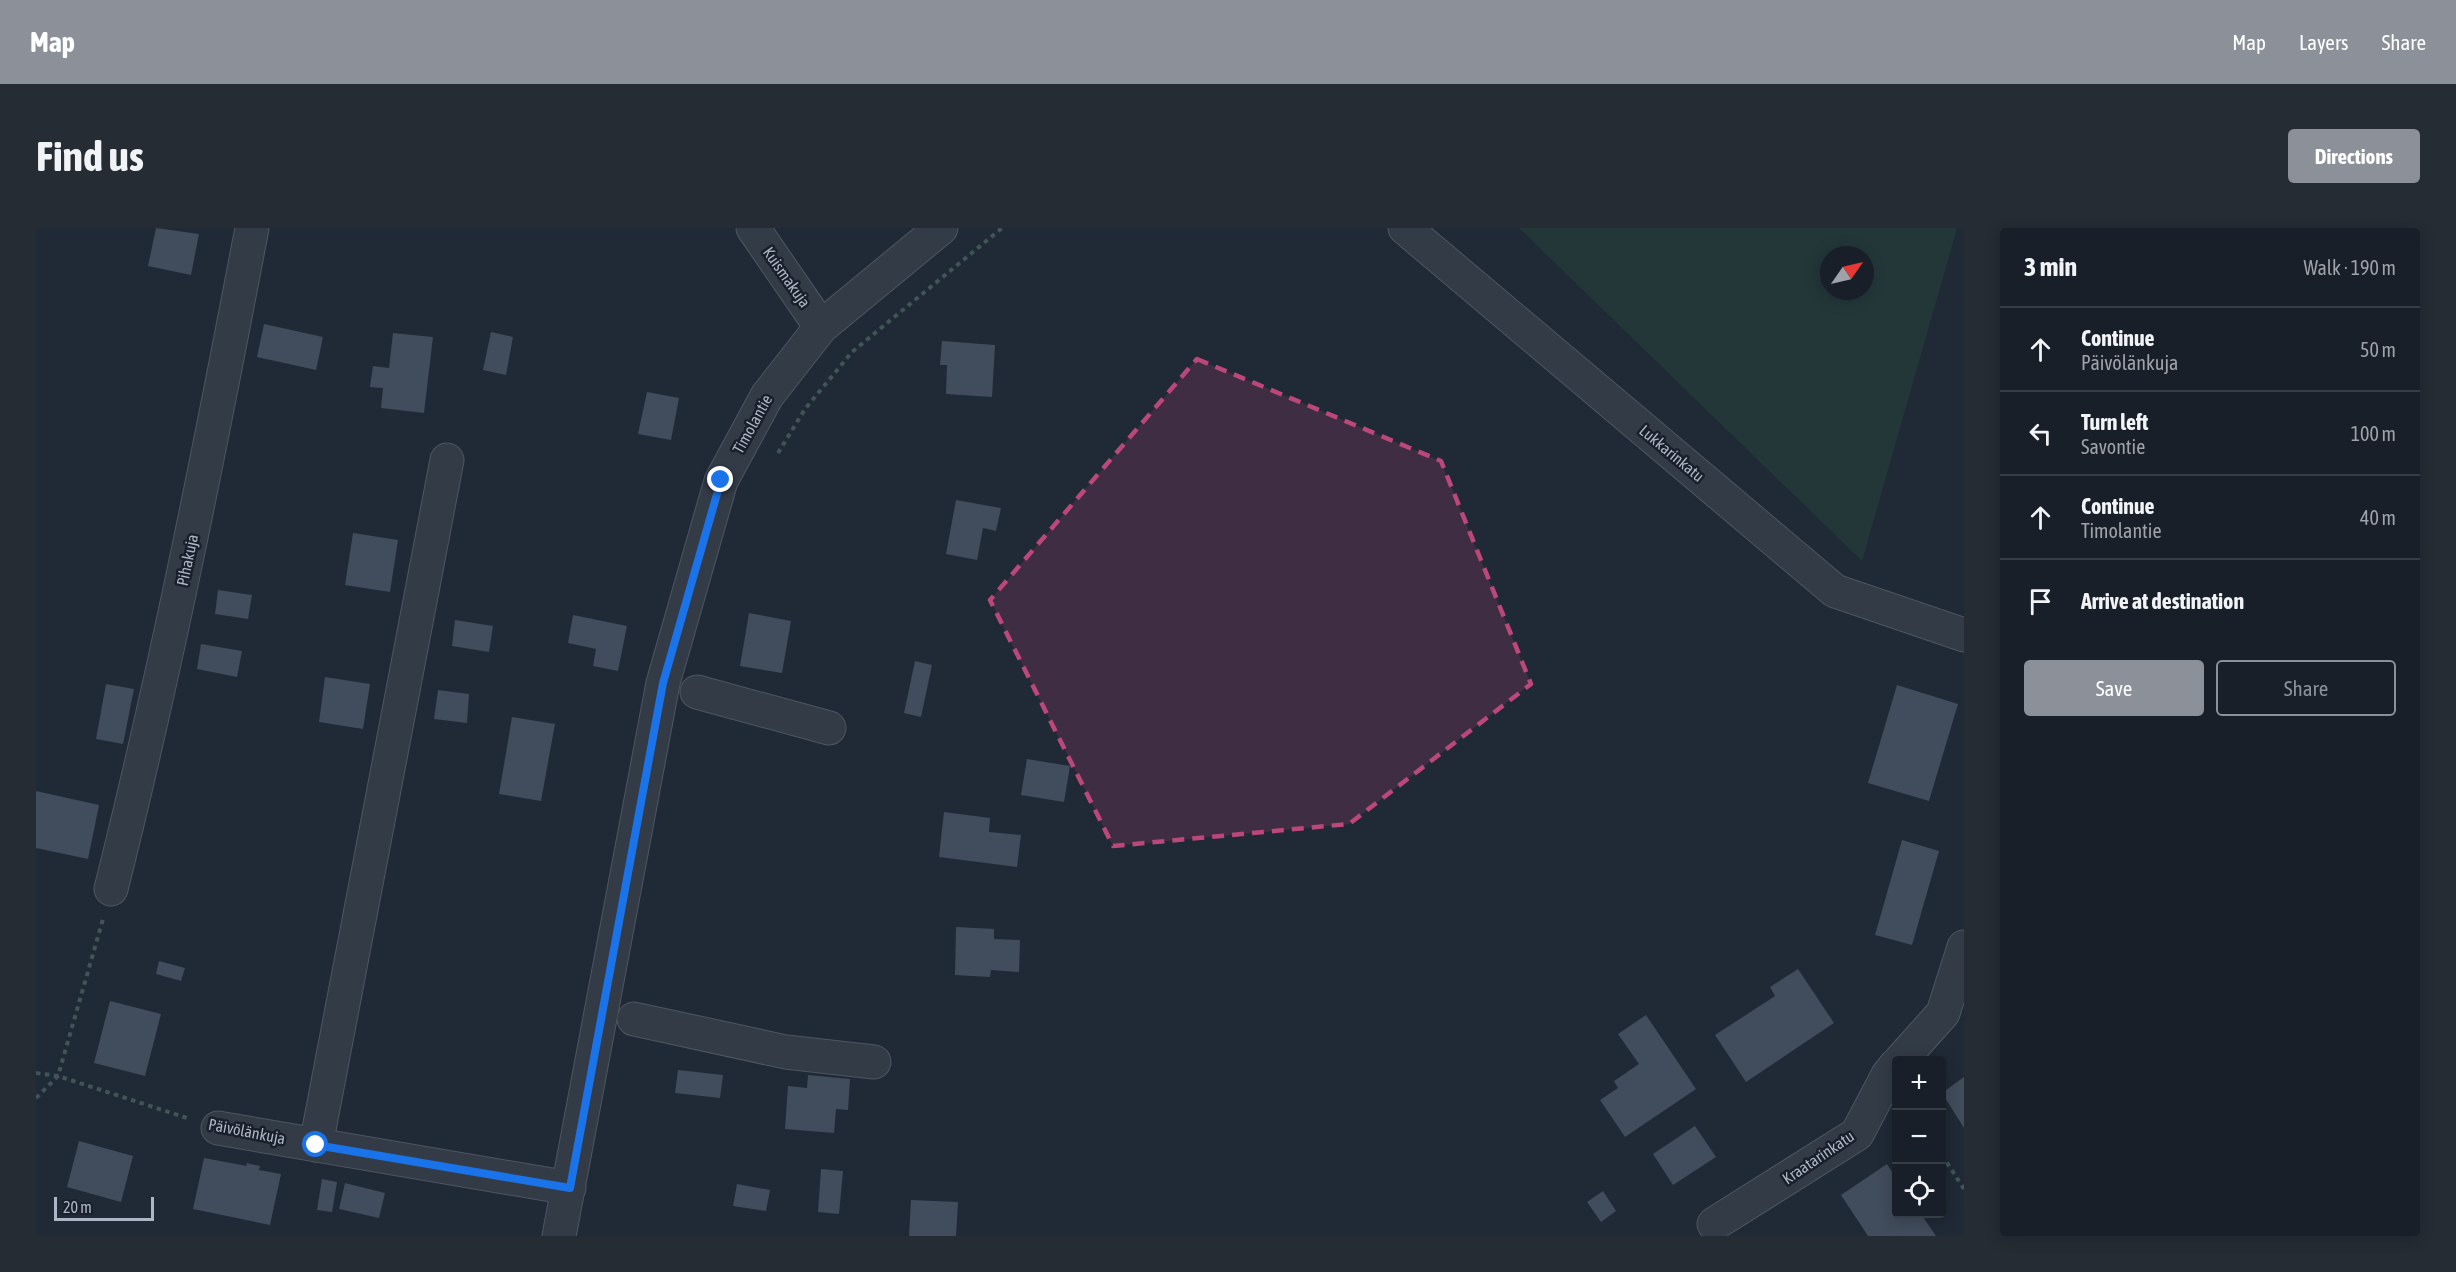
<!DOCTYPE html>
<html lang="en">
<head>
<meta charset="utf-8">
<style>
	body { margin:0; font-family:"Asap Condensed",sans-serif; background:#252c34; color:#f1f3f6 }
	.controls { position:absolute; right:18px; bottom:18px; display:grid; overflow:hidden; border-radius:6px; box-shadow:0 3px 15px #0003 }
	.controls button { width:54px; height:54px; display:grid; place-items:center; padding:0; border:0; border-bottom:2px solid #363d45; background:#181f28; color:#f1f3f6; font:30px sans-serif }
	.compass { position:absolute; left:1784px; top:18px; width:54px; height:54px; border-radius:50%; background:#181f28; box-shadow:0 3px 15px #0003; rotate:56deg }
	.scale { position:absolute; left:18px; bottom:15px; width:100px; box-sizing:border-box; padding-left:6px; border:3px solid #adb6c4; border-top:0; font-size:16px; line-height:21px; white-space:nowrap; color:#adb6c4; -webkit-text-stroke:4px #19202b; paint-order:stroke }
	.stop { position:absolute; width:18px; height:18px; margin:-14px; border:4px solid #1a73e8; border-radius:50%; background:#fff }
	.stop.end { background:#1a73e8; border-color:#fff; box-shadow:0 2px 6px #0008 }
	.list { margin:0; padding:0; list-style:none }
	h2 { display:flex; justify-content:space-between; align-items:center; height:78px; margin:0; padding:0 24px; font-size:26px }
	h2 small { font-size:20px; font-weight:400; color:#9fa2a8 }
	.list li { display:grid; grid-template-columns:39px 1fr auto; gap:18px; align-items:center; box-sizing:border-box; height:84px; padding:0 24px; border-top:2px solid #363d45 }
	.list b { display:block; font-size:22px; white-space:nowrap }
	.list p { margin:0; font-size:20px; white-space:nowrap; color:#9fa2a8 }
	.list em { font-size:20px; font-style:normal; color:#9fa2a8 }
	.actions { display:flex; gap:12px; padding:18px 24px }
	.actions a { flex:1; padding:14px 0; border:2px solid #8c9099; border-radius:6px; text-align:center; font-size:21px; color:#8c9099 }
	.actions .main { background:#8c9099; color:#fff }
	.icon { flex:none; width:33px; height:33px; fill:none; stroke:currentColor; stroke-width:2; stroke-linecap:round; stroke-linejoin:round }
	.map { position:relative; flex:none; width:1928px; height:1008px; overflow:hidden; border-radius:6px }
	header { display:flex; align-items:center; gap:36px; box-sizing:border-box; height:84px; padding:0 30px; background:#8c9099; color:#fff }
	header strong { font-size:28px }
	nav { display:flex; gap:33px; margin-inline-start:auto; font-size:21px }
	.intro { display:flex; align-items:center; justify-content:space-between; box-sizing:border-box; height:144px; padding:0 36px }
	h1 { margin:0; font-size:42px }
	.button { padding:15px 27px; border-radius:6px; background:#8c9099; color:#fff; font-size:21px; font-weight:700 }
	main { display:flex; gap:36px; padding:0 36px }
	aside { flex:1; background:#181f28; border-radius:6px; box-shadow:0 3px 15px #0003 }
	.map>svg:first-child { display:block }
</style>
</head>
<body>
<header>
<strong>Map</strong>
<nav><a>Map</a><a>Layers</a><a>Share</a></nav>
</header>
<div class="intro"><h1>Find us</h1><a class="button">Directions</a></div>
<main>
<div class="map">
<svg width="1928" height="1008" viewBox="0 0 1928 1008">
	<rect width="100%" height="100%" fill="#202936"/>
	<path fill="#233739" fill-rule="evenodd" d="M1483,0H1921L1826,333ZM1793,27H1829V63H1793Z"/>
	<g fill="#414c5c">
		<path d="M120,0L163,6L155,47L112,38Z"/>
		<path d="M228,96L287,109L280,142L221,129Z"/>
		<path d="M455,104L477,109L470,147L447,142Z"/>
		<path d="M357,105L397,109L388,185L345,180L347,160L334,159L337,138L353,140Z"/>
		<path d="M906,113L959,117L956,169L910,166L911,137H904Z"/>
		<path d="M611,164L643,170L635,212L602,206Z"/>
		<path d="M920,272L965,280L960,303L947,300L941,332L910,326Z"/>
		<path d="M317,305L362,312L354,364L309,357Z"/>
		<path d="M182,362L216,367L212,391L179,386Z"/>
		<path d="M713,385L755,393L746,445L704,438Z"/>
		<path d="M537,387L591,398L582,443L557,438L560,421L532,415Z"/>
		<path d="M419,392L457,398L453,424L416,418Z"/>
		<path d="M165,416L206,423L201,449L161,441Z"/>
		<path d="M879,433L896,437L885,489L868,485Z"/>
		<path d="M289,449L334,456L327,501L283,494Z"/>
		<path d="M70,456L98,461L87,516L60,511Z"/>
		<path d="M1861,457L1922,476L1893,573L1832,555Z"/>
		<path d="M402,462L433,466L431,495L398,491Z"/>
		<path d="M476,489L519,496L505,573L463,566Z"/>
		<path d="M991,531L1034,538L1028,574L985,567Z"/>
		<path d="M0,563L63,577L52,631L0,620Z"/>
		<path d="M908,584L954,590L953,604L985,607L981,639L903,629Z"/>
		<path d="M1866,612L1903,623L1876,717L1839,707Z"/>
		<path d="M920,699L958,701V711L984,712L983,744L955,742L954,749L919,747Z"/>
		<path d="M123,733L149,740L145,753L120,746Z"/>
		<path d="M1762,741L1798,795L1710,854L1679,807L1739,768L1734,759Z"/>
		<path d="M74,773L125,786L109,848L58,835Z"/>
		<path d="M1610,787L1660,861L1589,909L1564,872L1582,860L1578,853L1603,836L1582,806Z"/>
		<path d="M642,842L687,847L684,870L639,865Z"/>
		<path d="M772,847L814,851L812,882L800,881L798,905L749,901L752,858L771,860Z"/>
		<path d="M1928,849V900L1906,865Z"/>
		<path d="M1659,898L1680,929L1637,957L1617,926Z"/>
		<path d="M43,913L97,928L85,974L31,959Z"/>
		<path d="M168,930L211,938L210,935L224,938L223,942L245,946L234,997L157,981Z"/>
		<path d="M1851,936L1860,950V986H1885L1900,1008H1832L1805,967Z"/>
		<path d="M785,941L807,943L803,986L782,984Z"/>
		<path d="M286,951L301,954L296,984L281,982Z"/>
		<path d="M309,955L349,965L343,990L303,981Z"/>
		<path d="M701,956L734,962L730,983L697,978Z"/>
		<path d="M1567,963L1580,983L1565,994L1551,974Z"/>
		<path d="M875,972L922,974L920,1008H873Z"/>
	</g>
	<g fill="none" stroke-linecap="round" stroke-linejoin="round">
		<defs>
			<g id="minor">
				<path d="M717,0L785,99"/>
				<path d="M1369,0L1799,363L1928,407"/>
				<path d="M661,464L793,500"/>
				<path d="M75,661C130,442 174,221 216,0"/>
				<path d="M598,791L750,824L838,834"/>
				<path d="M1865,832L1907,785L1928,719"/>
				<path d="M182,900L533,960"/>
				<path d="M280,917L411,232"/>
				<path d="M1678,996L1821,906L1852,847L1860,837"/>
				<path d="M523,1008L627,455L685,253L731,168L785,99L905,0"/>
			</g>
		</defs>
		<use href="#minor" stroke="#4e5662" stroke-width="35"/>
		<g stroke="#415457" stroke-width="4" stroke-dasharray="4.5 4.5" stroke-linecap="butt">
			<path d="M742,225L769,181L816,124L966,0"/>
			<path d="M0,845L22,848L151,890"/>
			<path d="M0,870L22,848L67,691"/>
			<path d="M1906,927L1928,961"/>
		</g>
		<use href="#minor" stroke="#333b47" stroke-width="33"/>
	</g>
	<g fill="none" stroke-linecap="round" stroke-linejoin="round">
		<path stroke="#1a73e8" stroke-width="8" d="M280,917L534,960L627,455L685,252"/>
	</g>
	<path fill="#bc477a" fill-opacity="0.2" stroke="#bc477a" stroke-width="4.5" stroke-dasharray="12 8" stroke-linejoin="round" d="M1161,131L1405,233L1495,456L1313,596L1077,618L954,372Z"/>
	<g text-anchor="middle" stroke-width="5" stroke-linejoin="round" paint-order="stroke">
		<g font-size="16" fill="#adb6c4" stroke="#19202b">
			<text transform="translate(751 49) rotate(55)" y="6">Kuismakuja</text>
			<text transform="translate(716 196) rotate(-61)" y="6">Timolantie</text>
			<text transform="translate(1636 225) rotate(40)" y="6">Lukkarinkatu</text>
			<text transform="translate(151 332) rotate(-78)" y="6">Pihakuja</text>
			<text transform="translate(211 903) rotate(11)" y="6">Päivölänkuja</text>
			<text transform="translate(1782 929) rotate(-34)" y="6">Kraatarinkatu</text>
		</g>
	</g>
</svg>
<div class="controls">
<button>+</button>
<button>−</button>
<button><svg class="icon" aria-label="locate" viewBox="0 0 24 24"><circle cx="12" cy="12" r="6"/><path d="M12 2v4M12 18v4M2 12h4M18 12h4"/></svg></button>
</div>
<svg class="compass" viewBox="-18 -18 36 36"><path d="M0-13l5 13h-10z" fill="#e53935"/><path d="M0 13l5-13h-10z" fill="#9fa2a8"/></svg>
<div class="scale">20 m</div>
<div class="stop" style="left:280px;top:917px"></div>
<div class="stop end" style="left:685px;top:252px"></div>
</div>
<aside>
<h2>3 min<small>Walk · 190 m</small></h2>
<ul class="list">
<li><svg class="icon" aria-label="ahead" viewBox="0 0 24 24"><path d="M12 20V5M6 11l6-6 6 6"/></svg><div><b>Continue</b><p>Päivölänkuja</p></div><em>50 m</em></li>
<li><svg class="icon" aria-label="left" viewBox="0 0 24 24"><path d="M17 20v-9H6M10 6l-5 5 5 5"/></svg><div><b>Turn left</b><p>Savontie</p></div><em>100 m</em></li>
<li><svg class="icon" aria-label="ahead" viewBox="0 0 24 24"><path d="M12 20V5M6 11l6-6 6 6"/></svg><div><b>Continue</b><p>Timolantie</p></div><em>40 m</em></li>
<li><svg class="icon" aria-label="arrive" viewBox="0 0 24 24"><path d="M6 21V4h12l-3 4 3 4H6"/></svg><div><b>Arrive at destination</b></div></li>
</ul>
<div class="actions"><a class="main">Save</a><a>Share</a></div>
</aside>
</main>
</body>
</html>
